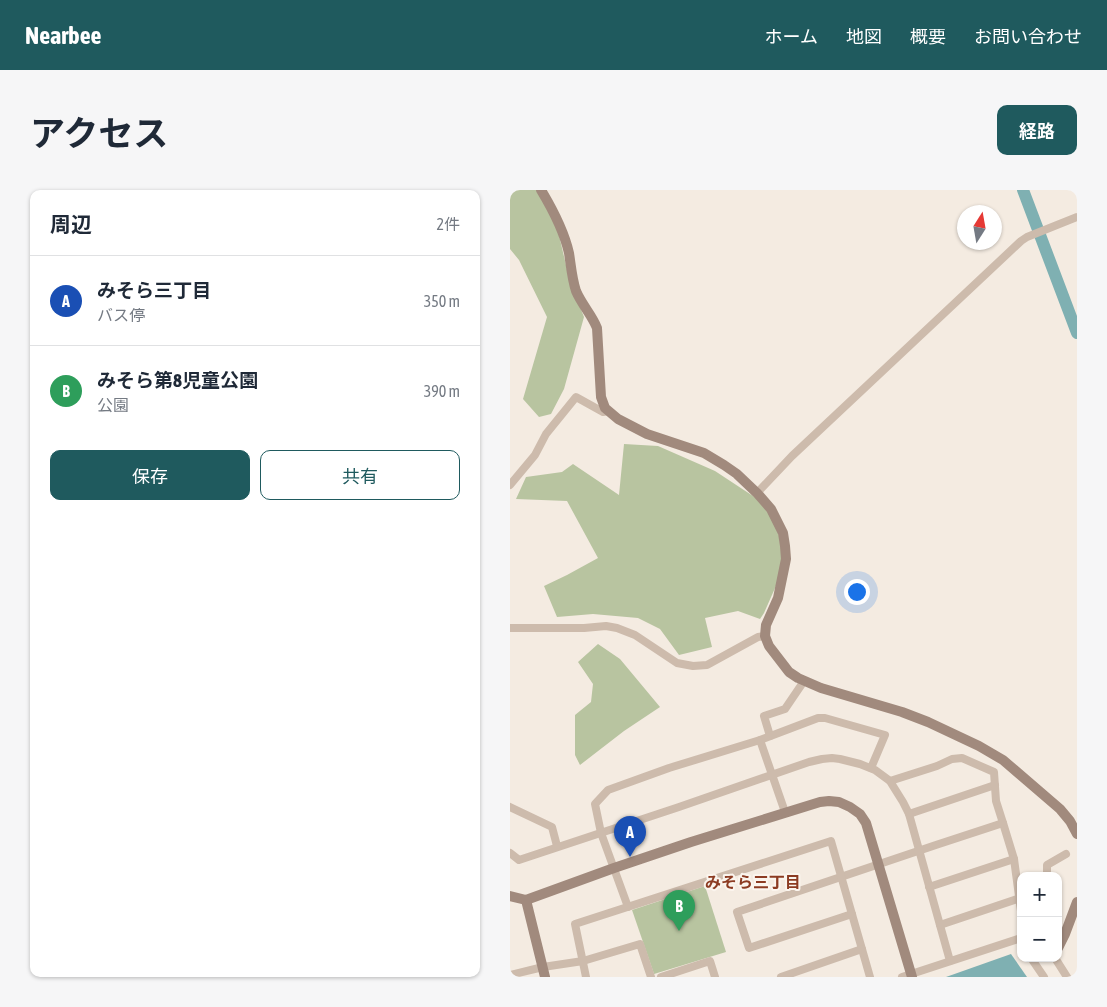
<!DOCTYPE html>
<html lang="ja">
<head>
<meta charset="utf-8">
<style>
	body { margin:0; font-family:"Asap Condensed","Noto Sans JP",sans-serif; background:#f6f6f7; color:#1f2937 }
	.controls { position:absolute; right:15px; bottom:15px; display:grid; overflow:hidden; border-radius:10px; box-shadow:0 1px 4px #0004 }
	.controls button { width:45px; height:45px; display:grid; place-items:center; padding:0; border:0; border-bottom:1px solid #e0e1e3; background:#fff; color:#1f2937; font:25px sans-serif }
	.compass { position:absolute; left:447px; top:15px; width:45px; height:45px; border-radius:50%; background:#fff; box-shadow:0 1px 4px #0004; rotate:11deg }
	.you { position:absolute; left:346px; top:401px; width:18px; height:18px; margin:-12px; border:4px solid #fff; border-radius:50%; background:#1a73e8; box-shadow:0 0 0 8px #1a73e833 }
	.badge { display:grid; place-items:center; width:32px; height:32px; border-radius:50%; background:#1f5a5e; color:#fff; font-size:16px; font-weight:700 }
	.pin { position:absolute; translate:-50% -41px; filter:drop-shadow(0 1px 2px #0008) }
	.pin::after { content:''; position:absolute; top:26px; width:18px; height:15px; background:inherit; clip-path:polygon(0 0,100% 0,50% 100%) }
	.list { margin:0; padding:0; list-style:none }
	h2 { display:flex; justify-content:space-between; align-items:center; height:65px; margin:0; padding:0 20px; font-size:21px }
	h2 small { font-size:16px; font-weight:400; color:#747a83 }
	.list li { display:grid; grid-template-columns:32px 1fr auto; gap:15px; align-items:center; box-sizing:border-box; height:90px; padding:0 20px; border-top:1px solid #e0e1e3 }
	.list b { display:block; font-size:19px; white-space:nowrap }
	.list p { margin:0; font-size:16px; white-space:nowrap; color:#747a83 }
	.list em { font-size:16px; font-style:normal; color:#747a83 }
	.actions { display:flex; gap:10px; padding:15px 20px }
	.actions a { flex:1; padding:11px 0; border:1px solid #1f5a5e; border-radius:10px; text-align:center; font-size:18px; color:#1f5a5e }
	.actions .main { background:#1f5a5e; color:#fff }
	.map { position:relative; flex:none; width:567px; height:787px; overflow:hidden; border-radius:10px }
	header { display:flex; align-items:center; gap:30px; box-sizing:border-box; height:70px; padding:0 25px; background:#1f5a5e; color:#fff }
	header strong { font-size:24px }
	nav { display:flex; gap:28px; margin-inline-start:auto; font-size:18px }
	.intro { display:flex; align-items:center; justify-content:space-between; box-sizing:border-box; height:120px; padding:0 30px }
	h1 { margin:0; font-size:35px }
	.button { padding:12px 22px; border-radius:10px; background:#1f5a5e; color:#fff; font-size:18px; font-weight:700 }
	main { display:flex; gap:30px; padding:0 30px }
	aside { flex:1; background:#fff; border-radius:10px; box-shadow:0 1px 4px #0004 }
	.map>svg:first-child { display:block }
</style>
</head>
<body>
<header>
<strong>Nearbee</strong>
<nav><a>ホーム</a><a>地図</a><a>概要</a><a>お問い合わせ</a></nav>
</header>
<div class="intro"><h1>アクセス</h1><a class="button">経路</a></div>
<main>
<aside>
<h2>周辺<small>2件</small></h2>
<ul class="list">
<li><span class="badge" style="background:#1a4fb4">A</span><div><b>みそら三丁目</b><p>バス停</p></div><em>350 m</em></li>
<li><span class="badge" style="background:#2e9e5b">B</span><div><b>みそら第8児童公園</b><p>公園</p></div><em>390 m</em></li>
</ul>
<div class="actions"><a class="main">保存</a><a>共有</a></div>
</aside>
<div class="map">
<svg width="567" height="787" viewBox="0 0 567 787">
	<rect width="100%" height="100%" fill="#f4ebe1"/>
	<g fill="#b8c4a0">
		<path d="M0,0H29L48,41L60,92L74,127L54,199L41,224L29,227L13,209L37,127L9,70L0,59Z"/>
		<path d="M114,254L148,256L205,281L255,314L266,332L273,365L269,389L254,423L250,429L228,421L195,428L202,457L169,465L150,439L128,428L83,424L47,427L34,396L57,385L88,368L57,311L6,309L16,287L52,282L63,274L109,305Z"/>
		<path d="M88,454L110,469L150,517L114,541L70,575L65,565V525L81,512L83,494L68,472Z"/>
		<path d="M195,696L216,762L144,784L122,720Z"/>
	</g>
	<path fill="#7fb0b2" d="M501,764L517,787H436Z"/>
	<g fill="none" stroke-linecap="round" stroke-linejoin="round">
		<path stroke="#7fb0b2" stroke-width="12" d="M513,0L567,143"/>
		<g stroke="#cdbbac" stroke-width="8">
			<path d="M0,295L25,265L36,244L66,207L93,222L98,221"/>
			<path d="M247,303L282,266L511,51L517,47L567,27"/>
			<path d="M0,438H74L96,436L107,438L125,445L167,473L183,476L197,475L248,447L255,446"/>
			<path d="M260,546L254,526L275,519L294,491"/>
			<path d="M250,550L275,622"/>
			<path d="M0,617L42,637L47,656"/>
			<path d="M399,624L485,595"/>
			<path d="M493,633L504,669L511,721"/>
			<path d="M0,663L9,670L169,617L299,572L312,569L322,568L330,569L350,574L365,580L380,591L383,596L393,612L399,624L440,771"/>
			<path d="M537,686V675L556,664"/>
			<path d="M419,697L504,669"/>
			<path d="M118,717L91,643L85,614L98,600L159,578L250,550L308,528H315L375,545L361,578"/>
			<path d="M342,724L239,758L227,722C315,692 404,662 493,633L486,611L484,582L452,568L442,569L427,576L380,591"/>
			<path d="M430,735L510,708"/>
			<path d="M521,768L534,787"/>
			<path d="M545,768L557,787"/>
			<path d="M0,785L33,777L73,771L130,754L141,787"/>
			<path d="M76,787L65,734L321,651L360,787"/>
			<path d="M151,787L200,771L205,787"/>
			<path d="M271,787L352,759"/>
			<path d="M392,787L511,748"/>
		</g>
		<g stroke="#a18a7d" stroke-width="10">
			<path d="M31,0C43,20 54,41 59,63C61,76 62,89 66,101C72,115 82,125 87,138L91,207L95,218L108,229L137,244L194,263L214,275L227,284L247,303L261,319L273,343L275,356L276,369L268,408L256,435L255,446L259,456L279,482L288,488L311,498L392,522L418,532L469,556L493,570L550,619L560,631L567,644"/>
			<path d="M0,706L16,710L104,678L181,652L310,612L319,611L329,612L340,617L350,624L356,633L402,787"/>
			<path d="M16,710L35,787"/>
			<path d="M548,758L555,744L567,712"/>
		</g>
	</g>
	<g text-anchor="middle" stroke-width="4" stroke-linejoin="round" paint-order="stroke">
		<g font-size="16" font-weight="bold" fill="#8c3b22" stroke="#fbf5ee">
			<text x="243" y="698">みそら三丁目</text>
		</g>
	</g>
</svg>
<div class="controls">
<button>+</button>
<button>−</button>
</div>
<svg class="compass" viewBox="-18 -18 36 36"><path d="M0-13l5 13h-10z" fill="#e53935"/><path d="M0 13l5-13h-10z" fill="#747a83"/></svg>
<div class="you"></div>
<div class="pin badge" style="left:120px;top:667px;background:#1a4fb4">A</div>
<div class="pin badge" style="left:169px;top:741px;background:#2e9e5b">B</div>
</div>
</main>
</body>
</html>
